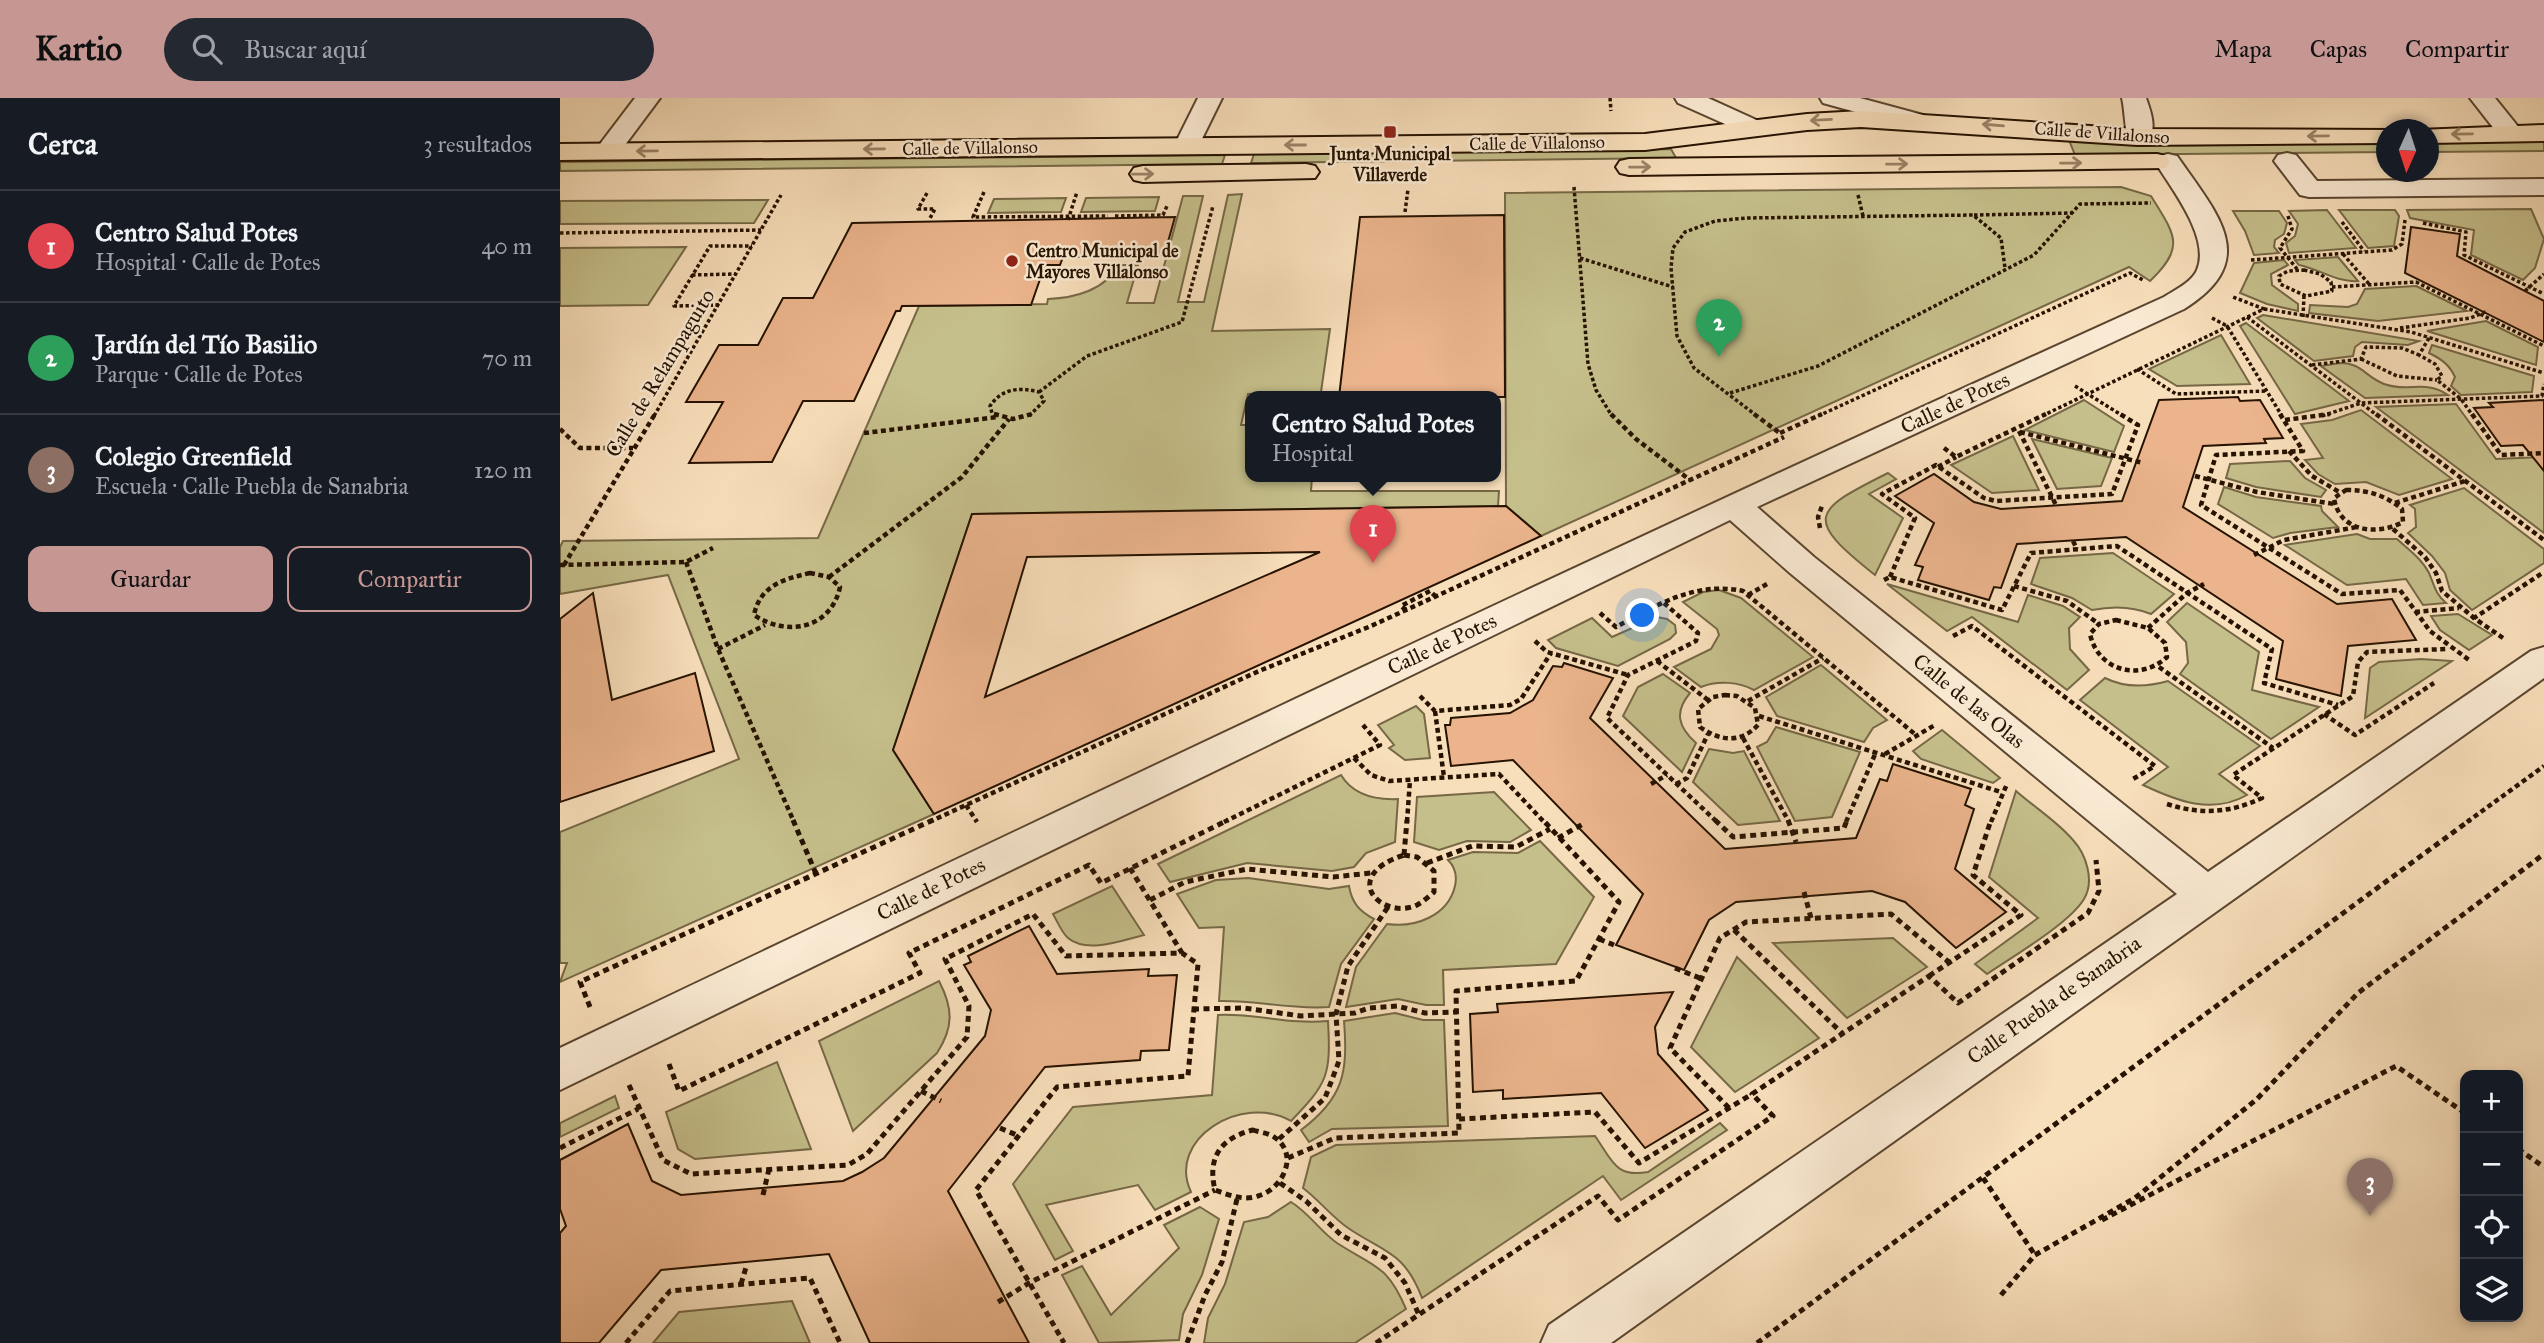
<!DOCTYPE html>
<html lang="es">
<head>
<meta charset="utf-8">
<style>
	body { margin:0; font-family:"IM FELL Great Primer",serif; background:#242831; color:#f1f3f6 }
	.controls { position:absolute; right:21px; bottom:21px; display:grid; overflow:hidden; border-radius:14px; box-shadow:0 4px 10px #0003 }
	.controls button { width:63px; height:63px; display:grid; place-items:center; padding:0; border:0; border-bottom:2px solid #363941; background:#171b24; color:#f1f3f6; font:35px sans-serif }
	.compass { position:absolute; left:1816px; top:21px; width:63px; height:63px; border-radius:50%; background:#171b24; box-shadow:0 4px 10px #0003; rotate:183deg }
	.you { position:absolute; left:1083px; top:518px; width:24px; height:24px; margin:-18px; border:5px solid #fff; border-radius:50%; background:#1a73e8; box-shadow:0 0 0 10px #1a73e833 }
	.badge { display:grid; place-items:center; width:46px; height:46px; border-radius:50%; background:#c59692; color:#fff; font-size:23px; font-weight:700 }
	.pin { position:absolute; translate:-50% -58px; filter:drop-shadow(0 2px 4px #0008) }
	.pin::after { content:''; position:absolute; top:37px; width:24px; height:21px; background:inherit; clip-path:polygon(0 0,100% 0,50% 100%) }
	.popup { position:absolute; left:685px; top:293px; width:256px; height:91px; box-sizing:border-box; display:grid; place-content:center; border-radius:14px; background:#171b24; filter:drop-shadow(0 2px 5px #0005); font-size:23px; white-space:nowrap; color:#9ea1a6 }
	.popup b { font-size:26px; color:#f1f3f6 }
	.popup::after { content:''; position:absolute; left:50%; top:100%; margin-left:-14px; border:14px solid transparent; border-top-color:#171b24 }
	.list { margin:0; padding:0; list-style:none }
	h2 { display:flex; justify-content:space-between; align-items:center; height:91px; margin:0; padding:0 28px; font-size:30px }
	h2 small { font-size:23px; font-weight:400; color:#9ea1a6 }
	.list li { display:grid; grid-template-columns:46px 1fr auto; gap:21px; align-items:center; box-sizing:border-box; height:112px; padding:0 28px; border-top:2px solid #363941 }
	.list b { display:block; font-size:26px; white-space:nowrap }
	.list p { margin:0; font-size:23px; white-space:nowrap; color:#9ea1a6 }
	.list em { font-size:23px; font-style:normal; color:#9ea1a6 }
	.actions { display:flex; gap:14px; padding:21px 28px }
	.actions a { flex:1; padding:16px 0; border:2px solid #c59692; border-radius:14px; text-align:center; font-size:24px; color:#c59692 }
	.actions .main { background:#c59692; color:#111 }
	.icon { flex:none; width:38px; height:38px; fill:none; stroke:currentColor; stroke-width:2; stroke-linecap:round; stroke-linejoin:round }
	.map { position:relative; flex:none; width:1984px; height:1245px; overflow:hidden }
	header { display:flex; align-items:center; gap:42px; box-sizing:border-box; height:98px; padding:0 35px; background:#c59692; color:#111 }
	header strong { font-size:33px }
	nav { display:flex; gap:38px; margin-inline-start:auto; font-size:24px }
	.search { width:490px; height:63px; background:#242831; display:flex; align-items:center; gap:18px; box-sizing:border-box; padding:0 24px; border-radius:38px; color:#9ea1a6; font-size:26px }
	main { display:flex }
	aside { flex:1; background:#171b24 }
	.map>svg:first-child { display:block }
</style>
</head>
<body>
<header>
<strong>Kartio</strong>
<div class="search"><svg class="icon" aria-label="search" viewBox="0 0 24 24"><circle cx="10" cy="10" r="6"/><path d="M15 15l6 6"/></svg>Buscar aquí</div>
<nav><a>Mapa</a><a>Capas</a><a>Compartir</a></nav>
</header>
<main>
<aside>
<h2>Cerca<small>3 resultados</small></h2>
<ul class="list">
<li><span class="badge" style="background:#e0444e">1</span><div><b>Centro Salud Potes</b><p>Hospital · Calle de Potes</p></div><em>40 m</em></li>
<li><span class="badge" style="background:#2e9e5b">2</span><div><b>Jardín del Tío Basilio</b><p>Parque · Calle de Potes</p></div><em>70 m</em></li>
<li><span class="badge" style="background:#8d6e63">3</span><div><b>Colegio Greenfield</b><p>Escuela · Calle Puebla de Sanabria</p></div><em>120 m</em></li>
</ul>
<div class="actions"><a class="main">Guardar</a><a>Compartir</a></div>
</aside>
<div class="map">
<svg width="1984" height="1245" viewBox="0 0 1984 1245">
	<rect width="100%" height="100%" fill="#f8dfbb"/>
	<filter id="stains"><feTurbulence type="fractalNoise" baseFrequency=".00286" numOctaves="4"/><feColorMatrix values="0 0 0 0 .2 0 0 0 0 .09 0 0 0 0 .02 0 0 0 .5 -.17"/></filter>
	<radialGradient id="worn" r=".72"><stop offset=".6" stop-color="#630" stop-opacity="0"/><stop offset="1" stop-color="#630" stop-opacity=".3"/></radialGradient>
	<g fill="#c5bf8b" stroke="#766846" stroke-width="2">
		<path d="M1509,42L1584,46L1826,45V54L1515,57Z"/>
		<path d="M1984,43V53L1869,54L1868,44Z"/>
		<path d="M1111,51L1116,60L691,65L694,56Z"/>
		<path d="M665,57L662,66L0,73V64Z"/>
		<path d="M1561,89L1591,98C1614,136 1627,148 1590,183L1569,169L981,438L946,408L945,95Z"/>
		<path d="M682,96L652,233L770,231L761,294L688,296L681,327H690V379H752L751,393H939L938,408L412,416L333,652L374,716L0,884L7,865H0V734L179,661L108,477L0,496V449L3,443L258,440L359,208L487,206L488,201C515,200 545,192 559,167H578L567,205H594L623,98H643L618,204H644L668,97Z"/>
		<path d="M599,99L595,113L521,114L526,100Z"/>
		<path d="M506,100L501,114L428,115L434,101Z"/>
		<path d="M208,102L194,125L0,126V103Z"/>
		<path d="M1971,111L1984,141L1975,170L1963,182L1911,157L1914,132L1850,120L1847,112Z"/>
		<path d="M1767,112L1796,150L1729,155L1726,145L1735,138L1738,126L1729,113Z"/>
		<path d="M1779,112H1835L1839,118L1834,148L1808,150Z"/>
		<path d="M1673,113H1719L1727,125L1724,136L1715,142L1714,149L1719,155L1694,157L1685,133Z"/>
		<path d="M126,149L88,207L0,208V150Z"/>
		<path d="M1778,159L1798,183C1778,185 1759,171 1739,167L1735,162Z"/>
		<path d="M1724,162L1728,167L1711,176L1712,187L1738,206V213L1707,206L1680,195L1694,165Z"/>
		<path d="M1856,188L1907,213L1818,223L1749,215L1750,207L1788,209L1797,206L1805,191Z"/>
		<path d="M1703,217L1859,243L1848,247L1802,244L1795,249L1793,258L1754,263L1697,220Z"/>
		<path d="M1926,223L1978,249L1976,267L1867,233Z"/>
		<path d="M1686,225L1789,303L1735,316L1680,228Z"/>
		<path d="M1661,237L1690,286L1617,288L1589,271Z"/>
		<path d="M1872,247L1974,278L1972,294L1901,297L1891,288L1895,279C1889,266 1881,261 1869,255Z"/>
		<path d="M1780,265C1802,265 1804,278 1824,286C1848,295 1865,281 1888,297L1805,300L1761,268Z"/>
		<path d="M1524,302L1564,328L1554,354L1465,332Z"/>
		<path d="M1896,306L1936,361L1984,359V435L1816,309Z"/>
		<path d="M1801,312L1892,381L1839,397L1806,384L1775,386L1758,376L1745,362L1763,360L1741,326L1772,322Z"/>
		<path d="M1453,338L1479,392L1432,395L1391,367Z"/>
		<path d="M1472,341L1552,360L1541,388L1497,391Z"/>
		<path d="M1730,363L1745,380L1766,392L1761,399L1696,389L1666,380L1670,366Z"/>
		<path d="M1328,375L1336,381L1309,396L1343,420L1315,477C1243,420 1252,413 1328,375Z"/>
		<path d="M1664,389L1696,399L1761,408L1762,413L1778,429L1730,435L1713,440L1658,406Z"/>
		<path d="M1904,390L1984,451V465L1912,512L1890,492L1885,475L1872,458L1848,435L1856,429L1855,411L1850,407Z"/>
		<path d="M1797,436L1810,441H1837C1848,451 1862,461 1869,475C1875,489 1875,495 1886,505L1863,507L1846,481L1787,487L1725,447Z"/>
		<path d="M1553,455L1614,496L1591,516C1572,508 1552,508 1532,512L1512,500L1471,486L1480,460Z"/>
		<path d="M1327,486L1458,524L1468,497L1503,508L1520,519L1509,530L1510,551L1529,572L1507,592L1412,519L1387,533Z"/>
		<path d="M1159,492L1181,500L1253,559L1194,592C1179,584 1158,582 1141,589L1114,569L1151,551L1159,537L1157,531L1123,504L1143,494Z"/>
		<path d="M1627,505L1699,554L1692,592L1759,609L1711,641L1620,576L1628,565L1626,544L1607,524Z"/>
		<path d="M1898,516L1932,537L1909,552L1880,532L1871,518Z"/>
		<path d="M1097,519L1107,521L1115,527L1116,535L1110,541L1058,568L996,550L988,542L1032,520L1052,539Z"/>
		<path d="M1861,561L1892,563L1805,620L1810,570L1819,564Z"/>
		<path d="M1261,567L1327,622L1313,630L1304,644L1217,618L1206,599Z"/>
		<path d="M1103,576L1130,595C1114,614 1118,629 1136,645L1122,674L1063,618L1078,589Z"/>
		<path d="M1545,580C1565,590 1587,589 1608,583L1700,648L1659,676L1687,697C1652,717 1617,703 1583,687L1608,669L1520,602Z"/>
		<path d="M856,608L864,616L870,660L845,662L829,650L834,647L818,627Z"/>
		<path d="M1216,629L1300,654L1272,719L1235,723L1197,649L1207,644Z"/>
		<path d="M1382,632L1440,680L1433,685L1361,661L1353,653Z"/>
		<path d="M1149,651L1173,655L1184,653L1220,723L1178,727L1133,684Z"/>
		<path d="M781,677C793,697 816,702 838,701L835,744L806,755L794,769L772,773L687,765L610,784L598,766Z"/>
		<path d="M1456,693C1474,709 1497,723 1513,742C1526,756 1535,783 1524,801C1510,825 1452,859 1427,876L1415,866L1478,820L1429,779Z"/>
		<path d="M934,694L971,732L950,744L907,743L879,752L854,744L857,699Z"/>
		<path d="M980,743L1034,799L996,866L883,872L884,907H866L838,901L786,909L796,869L827,826C855,830 888,818 895,788C897,779 895,769 888,762L913,754L958,755Z"/>
		<path d="M688,780L769,791L789,788C792,805 799,813 814,821L781,866L769,909C731,912 697,902 659,903L664,829L639,830L617,796L656,782Z"/>
		<path d="M552,788L584,837C563,842 527,856 508,840C502,835 497,823 493,816Z"/>
		<path d="M1333,840L1367,869L1287,920L1213,845Z"/>
		<path d="M1177,859L1259,940L1175,994L1131,949Z"/>
		<path d="M379,883C393,910 394,929 377,955L293,1033L259,943Z"/>
		<path d="M835,915L863,922H884L888,1028L772,1031L749,1044L741,1032C784,1000 788,974 784,923Z"/>
		<path d="M658,917C695,915 730,927 768,923C771,977 768,985 731,1023C682,995 606,1041 631,1094L595,1112L578,1087L486,1107L513,1153L495,1162L453,1086L513,1009L652,997Z"/>
		<path d="M217,964L251,1051L135,1061L118,1051L106,1014Z"/>
		<path d="M55,998L59,1010L0,1039V1025Z"/>
		<path d="M1160,1025L1167,1032L1061,1102L1043,1078L862,1200C844,1153 825,1155 788,1130C772,1119 759,1102 743,1090L751,1059L776,1047L1035,1038C1052,1062 1055,1080 1088,1074Z"/>
		<path d="M731,1104C749,1115 760,1133 777,1145C814,1169 827,1166 846,1211L795,1245H644L648,1220L665,1186L684,1124L708,1119Z"/>
		<path d="M640,1109L659,1121L642,1177L623,1216L619,1242L539,1245L502,1177L522,1168L551,1217L619,1150L604,1127Z"/>
		<path d="M232,1203L250,1245H93L119,1214Z"/>
	</g>
	<g fill="#ebb48c" stroke="#261200" stroke-width="2" fill-rule="evenodd">
		<path d="M944,117L945,299H779L800,119Z"/>
		<path d="M615,119L604,158L503,159L500,167H485L471,207L342,208L340,213H336L294,303H243L212,364L129,365L163,304H126L159,247H198L223,200H253L292,125Z"/>
		<path d="M1851,129L1900,136L1897,158L1984,203V244L1845,175Z"/>
		<path d="M1678,299L1680,303L1700,302L1723,340L1704,341L1706,345L1643,348L1623,409L1777,506L1832,501L1856,542L1788,548L1781,598L1716,581L1723,543L1566,439L1457,446L1441,490L1434,489L1429,502L1358,482L1363,469L1355,467L1374,425L1335,398L1374,376L1414,404L1441,411L1562,403L1599,302Z"/>
		<path d="M1984,302V373L1963,347L1941,348L1914,310L1933,309L1929,305Z"/>
		<path d="M946,408L981,438L374,716L333,652L412,416ZM760,454L425,599L467,459Z"/>
		<path d="M33,495L52,602L135,575L154,653L0,704V521Z"/>
		<path d="M1004,565L1053,580L1030,620L1165,751L1296,740L1320,681L1327,683L1333,666L1411,691L1405,707L1414,711L1395,771L1446,814L1396,850L1345,804L1312,793L1176,804L1149,822L1124,872L1056,847L1083,796L953,662L891,668L885,627H890L891,620L950,615L973,602L993,568L1002,569Z"/>
		<path d="M469,828L497,876L589,871L588,878L617,877L609,952L581,953L580,962L485,969L388,1093L469,1245H310L269,1156L101,1172L39,1245H0V1135L6,1128L0,1111V1062L68,1026L92,1083L121,1097L283,1083L302,1074L324,1060L425,938L431,912L404,867L411,864L408,858Z"/>
		<path d="M1113,894L1095,929L1098,956L1148,1012L1085,1050L1041,995L943,1001V992L913,994L910,916L938,914L937,906Z"/>
	</g>
	<g fill="none" stroke-linecap="round" stroke-linejoin="round">
		<defs>
			<g id="minor">
				<path d="M75,0H100L56,59H38L34,54Z"/>
				<path d="M638,0H662L636,53H618L614,48Z"/>
				<path d="M1115,0H1148L1203,25L1207,30L1203,35H1185L1118,5Z"/>
				<path d="M1260,0H1300L1363,17L1367,22L1363,27L1354,30L1263,5Z"/>
				<path d="M1562,0H1586C1591,14 1597,31 1588,44H1570C1565,38 1565,12 1562,0Z"/>
				<path d="M1910,0H1935L1964,36L1960,41H1942Z"/>
				<path d="M1727,55L1736,57L1757,83L1984,81V97L1749,99L1740,97L1714,63L1718,57Z"/>
				<path d="M1608,56L1617,58C1658,117 1702,162 1624,211L1197,409L1254,459L1648,774L1971,553L1984,549V580L1051,1245H981L989,1227L1617,796L1230,475L1170,422L0,992V950C533,696 1066,442 1604,199C1615,192 1632,184 1637,172C1651,140 1611,90 1595,64L1599,58Z"/>
			</g>
			<g id="major">
				<path d="M1301,13L1577,31L1835,32H1826V45L1577,47L1301,29L1247,32L1085,52L0,62V46L1085,36L1247,16Z"/>
				<path d="M1984,27V43L1868,45V32H1859Z"/>
				<path d="M1597,56L1606,58L1610,64L1606,70L1069,77L1060,75L1056,69L1060,63L1069,61Z"/>
				<path d="M746,66L755,68L759,74L755,80L583,84L574,82L570,76L574,70L583,68Z"/>
			</g>
		</defs>
		<use href="#minor" stroke="#5a452f" stroke-width="4"/>
		<use href="#major" stroke="#261200" stroke-width="4"/>
		<g stroke="#261200" stroke-width="3.5" stroke-dasharray="3.5 2.5" stroke-linecap="butt">
			<path d="M1050,0L1051,13"/>
			<path d="M1014,89L1028,266L1036,292L1052,318"/>
			<path d="M424,94L413,119L548,118"/>
			<path d="M367,95L358,111H375L369,122"/>
			<path d="M1298,97L1303,118"/>
			<path d="M845,114L848,91"/>
			<path d="M1414,117L1512,115"/>
			<path d="M555,118L603,117L607,108"/>
			<path d="M1728,118L1732,131L1720,150L1737,171"/>
			<path d="M508,122L517,94"/>
			<path d="M1782,124L1804,153"/>
			<path d="M1863,125L1906,134L1904,157L1984,196"/>
			<path d="M0,135L201,132"/>
			<path d="M1783,156L1809,186"/>
			<path d="M1020,160L1113,189"/>
			<path d="M1691,162L1832,152L1842,146L1845,122"/>
			<path d="M1744,172L1760,176L1771,184L1772,193L1746,198L1720,186L1719,178L1728,173Z"/>
			<path d="M132,177L175,176"/>
			<path d="M1772,189L1856,184L1984,248"/>
			<path d="M1965,193L1984,176"/>
			<path d="M159,207L114,208L150,148H192"/>
			<path d="M1704,211L1851,234L1984,275"/>
			<path d="M1687,219L1818,318"/>
			<path d="M1743,219L1744,198"/>
			<path d="M1652,220L1667,228L1722,318"/>
			<path d="M1840,230L1910,220L1928,213"/>
			<path d="M1869,240L1859,257L1875,266L1882,278L1877,282L1901,301L1913,318"/>
			<path d="M1801,261L1837,278L1877,282"/>
			<path d="M1752,267L1801,261L1806,249L1842,250L1859,257"/>
			<path d="M1577,271L1616,296L1707,293"/>
			<path d="M1515,288L1563,318"/>
			<path d="M479,294L527,258L622,224L653,108"/>
			<path d="M1170,295L1258,268L1474,157L1520,106L1591,105"/>
			<path d="M94,318L221,97"/>
			<path d="M437,318L432,315L430,308C442,290 460,289 479,294L484,303L469,318"/>
			<path d="M1197,318L1134,270L1117,238L1111,170L1113,150L1125,134L1155,123L1187,120L1413,117L1441,140L1445,170"/>
			<path d="M1258,318L1570,175L1583,182"/>
			<path d="M1482,318L1704,211L1673,199"/>
			<path d="M1762,318L1801,305L1982,298L1984,286"/>
		</g>
		<g stroke="#261200" stroke-width="4.5" stroke-dasharray="5 3.5" stroke-linecap="butt">
			<path d="M434,316L453,321L472,316"/>
			<path d="M1051,316L1076,341L1130,382"/>
			<path d="M1194,316L1221,336"/>
			<path d="M1720,316L1743,353L1656,357L1641,407L1782,496L1840,492L1870,533L1909,562"/>
			<path d="M1816,316L1984,442"/>
			<path d="M1912,316L1941,357L1984,355"/>
			<path d="M1725,322L1770,316"/>
			<path d="M0,331L20,350H73"/>
			<path d="M1459,333L1497,409"/>
			<path d="M1460,334L1583,365"/>
			<path d="M304,335L438,319"/>
			<path d="M1220,335L1262,316"/>
			<path d="M1384,350L1396,359L1486,316"/>
			<path d="M1729,353L1752,378L1781,395"/>
			<path d="M1378,369L1396,359"/>
			<path d="M1635,378L1697,394L1774,406"/>
			<path d="M1786,392C1808,392 1825,397 1842,411L1843,424C1817,438 1779,434 1774,400Z"/>
			<path d="M1835,405L1905,383"/>
			<path d="M1260,430L1258,419L1262,408"/>
			<path d="M1833,431L1865,459L1876,475L1882,493L1914,520"/>
			<path d="M1513,443L1517,451"/>
			<path d="M1694,457L1724,442L1797,429"/>
			<path d="M126,464L158,551L234,724"/>
			<path d="M0,467L126,464L153,450"/>
			<path d="M4,467L95,316"/>
			<path d="M250,475L269,479L280,489C271,531 227,539 194,517C200,488 223,481 250,475Z"/>
			<path d="M269,479L402,379L449,321"/>
			<path d="M1330,479L1355,420L1322,396L1376,367L1424,400L1436,403L1552,396L1578,327L1560,316"/>
			<path d="M1324,482L1330,479L1442,512L1471,455L1557,448L1712,551L1704,585L1778,607"/>
			<path d="M1454,488L1507,503L1539,526"/>
			<path d="M1188,497L1207,486"/>
			<path d="M1104,505L1138,535L1136,543L1068,577L1047,620L1157,724"/>
			<path d="M846,512L841,508L870,493L876,499"/>
			<path d="M1855,514L1899,510"/>
			<path d="M1040,515L1056,529C1097,507 1135,483 1183,493L1356,637"/>
			<path d="M1556,522L1588,530L1605,545L1607,559C1580,584 1538,573 1530,536L1539,526Z"/>
			<path d="M1588,530L1627,495L1644,486"/>
			<path d="M1393,538L1412,528L1595,668L1573,681"/>
			<path d="M1943,540L1914,520L1984,474"/>
			<path d="M975,543L987,554L1068,577"/>
			<path d="M158,551L205,527"/>
			<path d="M1097,563L1148,602"/>
			<path d="M1599,569L1713,650"/>
			<path d="M1165,597L1177,598L1195,610L1198,627C1180,646 1160,643 1140,629L1138,611L1153,599Z"/>
			<path d="M860,598L875,613L950,607L961,601L991,555"/>
			<path d="M1188,603L1263,560"/>
			<path d="M875,613L884,679"/>
			<path d="M1764,616L1795,637L1874,585"/>
			<path d="M1199,618L1441,694"/>
			<path d="M1183,640L1229,724"/>
			<path d="M1325,656L1375,627"/>
			<path d="M794,660L811,677L829,683L939,676L984,724"/>
			<path d="M1091,686L1107,677"/>
			<path d="M1116,686L1127,680L1148,636"/>
			<path d="M1607,706C1641,717 1670,715 1702,700L1673,677L1793,598L1798,564L1807,554L1887,551"/>
			<path d="M406,707L417,724"/>
			<path d="M369,724L699,573L811,528L1224,339"/>
			<path d="M664,724L820,647L803,627"/>
			<path d="M847,724L850,682"/>
			<path d="M1286,724L1316,654"/>
			<path d="M1431,724L1447,686"/>
			<path d="M1907,724L1984,668"/>
		</g>
		<g stroke="#261200" stroke-width="5" stroke-dasharray="6 4.5" stroke-linecap="butt">
			<path d="M233,722L257,778"/>
			<path d="M1155,722L1173,739L1284,730L1287,722"/>
			<path d="M1228,722L1236,744"/>
			<path d="M998,740L1023,726"/>
			<path d="M844,757L857,759L874,773V794C869,798 863,804 857,807C823,823 777,779 844,757Z"/>
			<path d="M844,757L847,722"/>
			<path d="M867,765L912,748L956,749L990,731"/>
			<path d="M570,770L622,855"/>
			<path d="M1244,794L1251,820"/>
			<path d="M590,802L625,784L687,771L773,779L811,775"/>
			<path d="M1174,832L1283,936"/>
			<path d="M1039,841L1054,847"/>
			<path d="M1115,870L1142,881"/>
			<path d="M1369,878L1461,817L1413,777L1431,722"/>
			<path d="M30,909L20,884L373,722"/>
			<path d="M633,911L684,910L741,918L795,915L809,910L837,908L865,915L897,914"/>
			<path d="M109,966L119,993L360,875L349,855L529,767L541,785L668,722"/>
			<path d="M69,987L103,1062L131,1076L288,1067L307,1056L407,939L409,908L385,861L473,816L506,858L622,855L638,866L628,978L497,989L416,1092L504,1245"/>
			<path d="M361,993L381,1003"/>
			<path d="M1169,1010L1110,950L1160,840L1186,824L1331,816L1390,865"/>
			<path d="M899,1021L1035,1014L1079,1065L1192,996"/>
			<path d="M440,1030L459,1038"/>
			<path d="M693,1032C699,1034 708,1035 714,1039C740,1056 723,1091 698,1098C683,1103 669,1097 655,1092C647,1059 661,1040 693,1032Z"/>
			<path d="M719,1041L765,1000L779,963L776,916L788,868L828,809"/>
			<path d="M0,1050L78,1011"/>
			<path d="M1958,1051L1984,1069"/>
			<path d="M728,1060L775,1040L899,1035L896,893L1016,883L1059,804L983,722"/>
			<path d="M1423,1080L1475,1157"/>
			<path d="M720,1085L746,1103L781,1137L825,1160L845,1185L859,1217"/>
			<path d="M203,1097L209,1071"/>
			<path d="M1542,1122L1836,968L1905,1015"/>
			<path d="M181,1186L187,1166"/>
			<path d="M1441,1197L1475,1157L1575,1100L1697,1001L1798,895L1984,756"/>
			<path d="M438,1204L469,1185L655,1092"/>
			<path d="M66,1245L110,1193L250,1180L280,1245"/>
			<path d="M627,1245L645,1197L662,1164L677,1101"/>
			<path d="M816,1245L1038,1098L1058,1122L1213,1018L1192,996L1369,878L1398,905L1528,815L1539,793L1536,762"/>
			<path d="M1197,1245L1910,722"/>
		</g>
		<use href="#minor" fill="#faead3" fill-rule="evenodd"/>
		<use href="#major" fill="#f8dfbb" fill-rule="evenodd"/>
	</g>
	<defs><path id="oneway-shaft" d="M-6 0H5M1.5-3L5.5 0L1.5 3" fill="none" stroke-width="1.6" stroke-linecap="round" stroke-linejoin="round" transform="scale(1.75)"/></defs>
	<g stroke="#9a8367">
		<use href="#oneway-shaft" transform="translate(1261 22) rotate(177)"/>
		<use href="#oneway-shaft" transform="translate(1433 27) rotate(-175)"/>
		<use href="#oneway-shaft" transform="translate(1902 36) rotate(179)"/>
		<use href="#oneway-shaft" transform="translate(1758 38) rotate(179)"/>
		<use href="#oneway-shaft" transform="translate(735 47) rotate(180)"/>
		<use href="#oneway-shaft" transform="translate(314 51) rotate(179)"/>
		<use href="#oneway-shaft" transform="translate(87 53) rotate(179)"/>
		<use href="#oneway-shaft" transform="translate(1511 65) rotate(-1)"/>
		<use href="#oneway-shaft" transform="translate(1337 66) rotate(-1)"/>
		<use href="#oneway-shaft" transform="translate(1080 69) rotate(-1)"/>
		<use href="#oneway-shaft" transform="translate(583 76) rotate(-1)"/>
	</g>
	<g fill="#8f2418" stroke="#faead3" stroke-width="2.5">
		<rect x="823" y="27" width="14" height="14" rx="3.5"/>
		<circle cx="452" cy="163" r="7"/>
	</g>
	<g text-anchor="middle" stroke-width="5" stroke-linejoin="round" paint-order="stroke">
		<g font-size="18" fill="#261200" stroke="#faead3">
			<text transform="translate(1542 35) rotate(4)" y="6">Calle de Villalonso</text>
			<text transform="translate(977 45) rotate(-1)" y="6">Calle de Villalonso</text>
			<text transform="translate(410 50) rotate(-1)" y="6">Calle de Villalonso</text>
		</g>
		<g font-size="18" font-weight="bold" fill="#261200" stroke="#faead3">
			<text x="830" y="62">Junta Municipal<tspan x="830" dy="21">Villaverde</tspan></text>
			<text x="466" y="159" text-anchor="start">Centro Municipal de<tspan x="466" dy="21">Mayores Villalonso</tspan></text>
		</g>
		<g font-size="21" fill="#261200" stroke="#faead3">
			<text transform="translate(100 275) rotate(-59)" y="7">Calle de Relampaguito</text>
			<text transform="translate(1395 305) rotate(-25)" y="7">Calle de Potes</text>
			<text transform="translate(882 546) rotate(-25)" y="7">Calle de Potes</text>
			<text transform="translate(1409 603) rotate(39)" y="7">Calle de las Olas</text>
			<text transform="translate(371 791) rotate(-26)" y="7">Calle de Potes</text>
			<text transform="translate(1494 902) rotate(-35)" y="7">Calle Puebla de Sanabria</text>
		</g>
	</g>
	<rect width="100%" height="100%" filter="url(#stains)"/>
	<rect width="100%" height="100%" fill="url(#worn)"/>
</svg>
<div class="controls">
<button>+</button>
<button>−</button>
<button><svg class="icon" aria-label="locate" viewBox="0 0 24 24"><circle cx="12" cy="12" r="6"/><path d="M12 2v4M12 18v4M2 12h4M18 12h4"/></svg></button>
<button><svg class="icon" aria-label="layers" viewBox="0 0 24 24"><path d="M12 4l9 5-9 5-9-5zM3 14l9 5 9-5"/></svg></button>
</div>
<svg class="compass" viewBox="-18 -18 36 36"><path d="M0-13l5 13h-10z" fill="#e53935"/><path d="M0 13l5-13h-10z" fill="#9ea1a6"/></svg>
<div class="you"></div>
<div class="pin badge" style="left:813px;top:465px;background:#e0444e">1</div>
<div class="popup"><b>Centro Salud Potes</b>Hospital</div>
<div class="pin badge" style="left:1159px;top:259px;background:#2e9e5b">2</div>
<div class="pin badge" style="left:1810px;top:1118px;background:#8d6e63">3</div>
</div>
</main>
</body>
</html>
